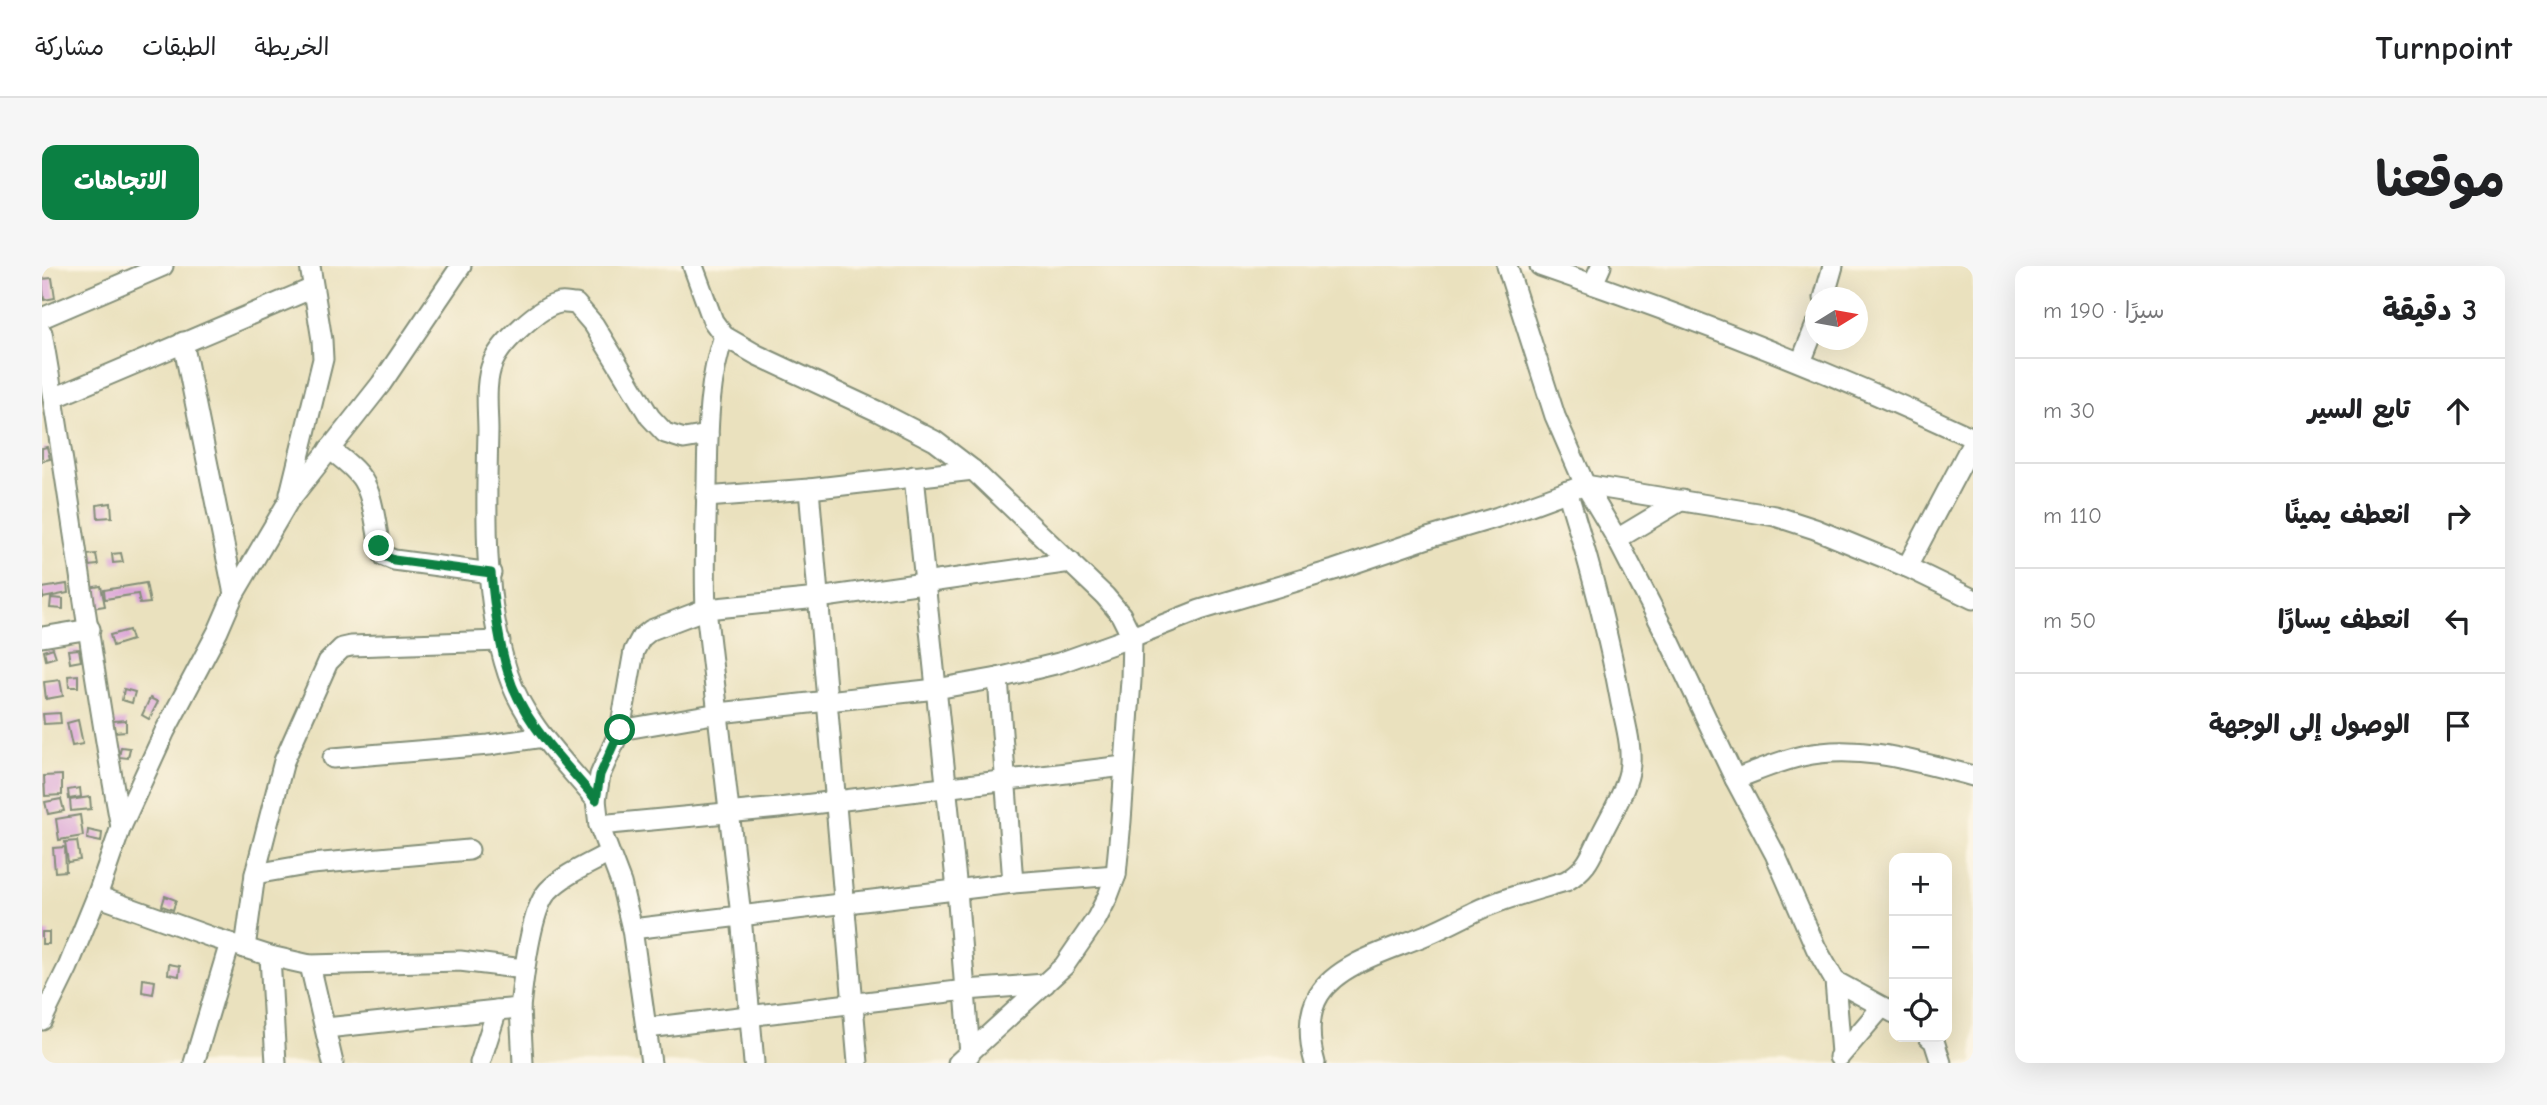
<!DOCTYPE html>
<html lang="ar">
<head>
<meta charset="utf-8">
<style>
	body { margin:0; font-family:"Comic Neue","Playpen Sans Arabic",sans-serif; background:#f6f6f6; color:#202124; direction:rtl }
	.controls { position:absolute; right:21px; bottom:21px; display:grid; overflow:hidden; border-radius:14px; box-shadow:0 7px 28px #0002 }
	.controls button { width:63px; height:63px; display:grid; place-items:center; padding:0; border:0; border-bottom:2px solid #e0e0e0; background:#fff; color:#202124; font:35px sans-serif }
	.compass { position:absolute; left:1763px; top:21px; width:63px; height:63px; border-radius:50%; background:#fff; box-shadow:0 7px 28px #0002; rotate:79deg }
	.stop { position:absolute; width:21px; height:21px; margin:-16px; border:5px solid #0b8043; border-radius:50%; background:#fff }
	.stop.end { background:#0b8043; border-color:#fff; box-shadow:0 2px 7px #0008 }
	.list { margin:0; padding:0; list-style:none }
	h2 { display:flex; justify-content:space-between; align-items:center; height:91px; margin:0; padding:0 28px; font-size:30px }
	h2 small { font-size:23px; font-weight:400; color:#757577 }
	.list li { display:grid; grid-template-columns:46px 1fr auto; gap:21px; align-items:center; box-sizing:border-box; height:105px; padding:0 28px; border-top:2px solid #e0e0e0 }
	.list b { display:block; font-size:26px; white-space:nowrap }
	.list em { font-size:23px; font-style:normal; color:#757577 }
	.icon { flex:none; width:38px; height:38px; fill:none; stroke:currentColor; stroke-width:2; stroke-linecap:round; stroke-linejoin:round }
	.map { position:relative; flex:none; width:1931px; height:797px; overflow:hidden; direction:ltr; border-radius:14px }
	header { display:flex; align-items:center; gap:42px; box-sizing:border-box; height:98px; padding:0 35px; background:#fff; border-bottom:2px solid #e0e0e0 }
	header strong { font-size:33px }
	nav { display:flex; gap:38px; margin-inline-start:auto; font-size:24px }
	.intro { display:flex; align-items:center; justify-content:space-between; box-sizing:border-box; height:168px; padding:0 42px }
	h1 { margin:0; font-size:49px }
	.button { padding:18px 32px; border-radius:14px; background:#0b8043; color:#fff; font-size:24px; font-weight:700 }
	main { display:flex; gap:42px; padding:0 42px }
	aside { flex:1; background:#fff; border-radius:14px; box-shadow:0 7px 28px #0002 }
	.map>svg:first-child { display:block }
</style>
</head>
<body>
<header>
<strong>Turnpoint</strong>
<nav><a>الخريطة</a><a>الطبقات</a><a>مشاركة</a></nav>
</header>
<div class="intro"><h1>موقعنا</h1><a class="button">الاتجاهات</a></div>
<main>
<aside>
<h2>3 دقيقة<small>سيرًا · 190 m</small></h2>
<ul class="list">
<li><svg class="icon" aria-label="ahead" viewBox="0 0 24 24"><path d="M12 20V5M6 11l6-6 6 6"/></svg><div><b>تابع السير</b></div><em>30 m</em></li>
<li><svg class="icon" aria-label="right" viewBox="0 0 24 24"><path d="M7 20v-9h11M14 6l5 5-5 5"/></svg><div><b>انعطف يمينًا</b></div><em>110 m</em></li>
<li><svg class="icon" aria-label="left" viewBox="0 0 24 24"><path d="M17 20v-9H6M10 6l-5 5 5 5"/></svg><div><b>انعطف يسارًا</b></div><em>50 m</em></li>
<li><svg class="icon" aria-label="arrive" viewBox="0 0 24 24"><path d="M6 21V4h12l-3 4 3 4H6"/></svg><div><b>الوصول إلى الوجهة</b></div></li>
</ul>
</aside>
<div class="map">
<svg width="1931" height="797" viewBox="0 0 1931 797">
	<rect width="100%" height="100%" fill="#fcf5e5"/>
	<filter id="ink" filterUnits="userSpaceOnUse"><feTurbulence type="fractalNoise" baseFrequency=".0143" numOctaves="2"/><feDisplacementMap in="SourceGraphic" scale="14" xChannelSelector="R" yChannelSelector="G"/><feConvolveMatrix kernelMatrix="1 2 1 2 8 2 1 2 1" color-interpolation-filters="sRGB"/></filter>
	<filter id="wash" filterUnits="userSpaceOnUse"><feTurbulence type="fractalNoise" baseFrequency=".00686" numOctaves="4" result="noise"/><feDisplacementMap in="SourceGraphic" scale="28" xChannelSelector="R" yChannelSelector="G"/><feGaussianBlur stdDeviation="1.57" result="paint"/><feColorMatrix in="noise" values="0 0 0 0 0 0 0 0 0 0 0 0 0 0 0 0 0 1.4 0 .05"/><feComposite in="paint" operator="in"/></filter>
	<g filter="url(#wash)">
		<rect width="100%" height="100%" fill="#eae1be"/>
		<g id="blocks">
			<g fill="#dca6d8">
				<path d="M10,12L13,32L2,34L0,13Z"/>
				<path d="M5,181L8,193L0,195V182Z"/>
				<path d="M69,237L70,251L56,252L55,239Z"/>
				<path d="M79,287L81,296L71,297L70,288Z"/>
				<path d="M54,288L56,299L46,300L44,289Z"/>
				<path d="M104,317L108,337L98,338L96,328L63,333L62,324Z"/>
				<path d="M25,318L26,327L1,332L0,322Z"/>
				<path d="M59,320L63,340L50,342L46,322Z"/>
				<path d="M9,332L21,333V343L8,342Z"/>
				<path d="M87,364L90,374L71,380L68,369Z"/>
				<path d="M11,382L14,391L4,394L2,385Z"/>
				<path d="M37,383L39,395L28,397L26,384Z"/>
				<path d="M36,409V421H27L26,410Z"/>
				<path d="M18,414L21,430L4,433L2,416Z"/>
				<path d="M82,423L93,426L90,437L80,434Z"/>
				<path d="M108,432L116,436L107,453L100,449Z"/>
				<path d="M18,447L19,457L2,458L1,448Z"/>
				<path d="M36,454L41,478L30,480L25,457Z"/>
				<path d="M84,454V465L72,466L71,455Z"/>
				<path d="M79,481L88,482L86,492L77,491Z"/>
				<path d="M20,509V529L3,530L2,510Z"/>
				<path d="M38,522L39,531L27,533L26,524Z"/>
				<path d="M48,531L49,543L29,545L28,534Z"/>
				<path d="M19,533L22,545L6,548L3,536Z"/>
				<path d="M38,549L41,570L17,574L14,553Z"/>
				<path d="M46,564L60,567L59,576L45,573Z"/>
				<path d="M35,575L38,594L26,596L23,576Z"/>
				<path d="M23,581L24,605L13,606L11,582Z"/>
				<path d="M123,630L134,634L131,644L120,640Z"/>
				<rect x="0" y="666" width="7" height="12"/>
				<path d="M127,698L138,700L137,710L126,708Z"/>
				<path d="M101,713L113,715L111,728L100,726Z"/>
			</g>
		</g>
	</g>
	<g filter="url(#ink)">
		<use href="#blocks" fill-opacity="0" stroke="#848f79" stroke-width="2"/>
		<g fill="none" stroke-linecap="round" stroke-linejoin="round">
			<defs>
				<g id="minor">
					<path d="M1465,0L1513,150L1543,219L1575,273L1628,376L1693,513L1733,588L1774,682L1793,715L1799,787"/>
					<path d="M1498,0C1645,50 1790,106 1931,172"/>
					<path d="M1551,18L1559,0"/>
					<path d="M1782,32L1791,0"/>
					<path d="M0,52L121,0"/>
					<path d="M0,67C29,231 48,397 79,561"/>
					<path d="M682,70C665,118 666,168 665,219C664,260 662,301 664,343L699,650L712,797"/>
					<path d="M141,76L192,328"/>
					<path d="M1759,96L1773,61"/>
					<path d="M12,132L271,22"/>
					<path d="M287,183C322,208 327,217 334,258C336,270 337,280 342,290L352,294L449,307"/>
					<path d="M872,210L915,624L928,788"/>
					<path d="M767,223L816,797"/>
					<path d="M248,228L281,93L280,74L268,0"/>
					<path d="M664,231L767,223L931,204"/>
					<path d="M1575,273L1640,234"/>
					<path d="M1865,301L1931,176"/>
					<path d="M0,371L48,363"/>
					<path d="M956,412L971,617"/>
					<path d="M578,464L677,447L894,423L956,412L1017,397L1090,371L1079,349L1063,330L931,204L893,175L835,145L715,89L682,70L671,55L651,0"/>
					<path d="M291,492L447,479L501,471"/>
					<path d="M1693,513C1715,505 1737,495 1760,490C1817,477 1876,496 1931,510"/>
					<path d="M554,534C522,495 482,457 466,408C441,333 444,243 446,165C446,143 442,117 451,96C459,77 498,40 518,37C522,36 529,38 534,38L552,59L608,151L623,167L642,173L666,169"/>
					<path d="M557,559L737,542L1082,500"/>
					<path d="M213,608L270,598L427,584"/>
					<path d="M55,630L169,671L228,690L268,699L418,695L482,703"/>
					<path d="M590,663L971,617L1074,609"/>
					<path d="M203,682L213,608L242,495L286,396L300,382L309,380L458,375"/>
					<path d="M228,690L234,797"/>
					<path d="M268,699L291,797"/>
					<path d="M1793,715L1852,747"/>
					<path d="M478,742L481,797"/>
					<path d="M0,754L26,701L55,630L79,561L123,465L176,365L192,328L246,236L339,118L419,0"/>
					<path d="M284,762L455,744"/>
					<path d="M605,762L924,724L1003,718"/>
					<path d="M1887,771L1892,775L1899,797"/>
					<path d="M1797,791L1840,741"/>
					<path d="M152,797L188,677"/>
					<path d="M438,797L455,744L478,742C481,715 488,644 506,625C522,608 548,598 567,587"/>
					<path d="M609,797L590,663L579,617L557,559L554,534L558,509L578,464L592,385L599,372L609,364L664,343L776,332L1029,296"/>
					<path d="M916,797L1022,700L1055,652L1066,630L1074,609L1079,555L1089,414L1090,371L1158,344L1292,304L1389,271L1456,251L1543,219L1733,250L1773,263L1865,301L1931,333"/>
					<path d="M1273,797C1267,776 1265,748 1277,729C1296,697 1351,683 1384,669C1401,662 1416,654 1432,646C1461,632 1494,624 1524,615C1548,601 1549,588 1561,565C1570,547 1583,526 1587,506C1591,483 1584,460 1579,437C1566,365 1547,295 1525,225"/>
				</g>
			</defs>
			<use href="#minor" stroke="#848f79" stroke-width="23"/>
			<use href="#minor" stroke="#fff" stroke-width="19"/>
		</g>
	</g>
	<g fill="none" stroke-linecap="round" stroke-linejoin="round" filter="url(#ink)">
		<path stroke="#0b8043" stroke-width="9" d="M337,280L342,290L352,294L449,307C452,340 456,374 466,407C480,456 523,496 554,534L558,509L578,464"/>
	</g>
</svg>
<div class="controls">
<button>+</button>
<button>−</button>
<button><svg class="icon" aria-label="locate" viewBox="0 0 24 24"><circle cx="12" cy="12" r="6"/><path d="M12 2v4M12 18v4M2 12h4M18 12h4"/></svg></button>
</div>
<svg class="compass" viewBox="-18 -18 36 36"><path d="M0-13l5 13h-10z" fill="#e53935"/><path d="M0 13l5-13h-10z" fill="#757577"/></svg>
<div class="stop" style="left:578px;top:464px"></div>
<div class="stop end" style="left:337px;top:280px"></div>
</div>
</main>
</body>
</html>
